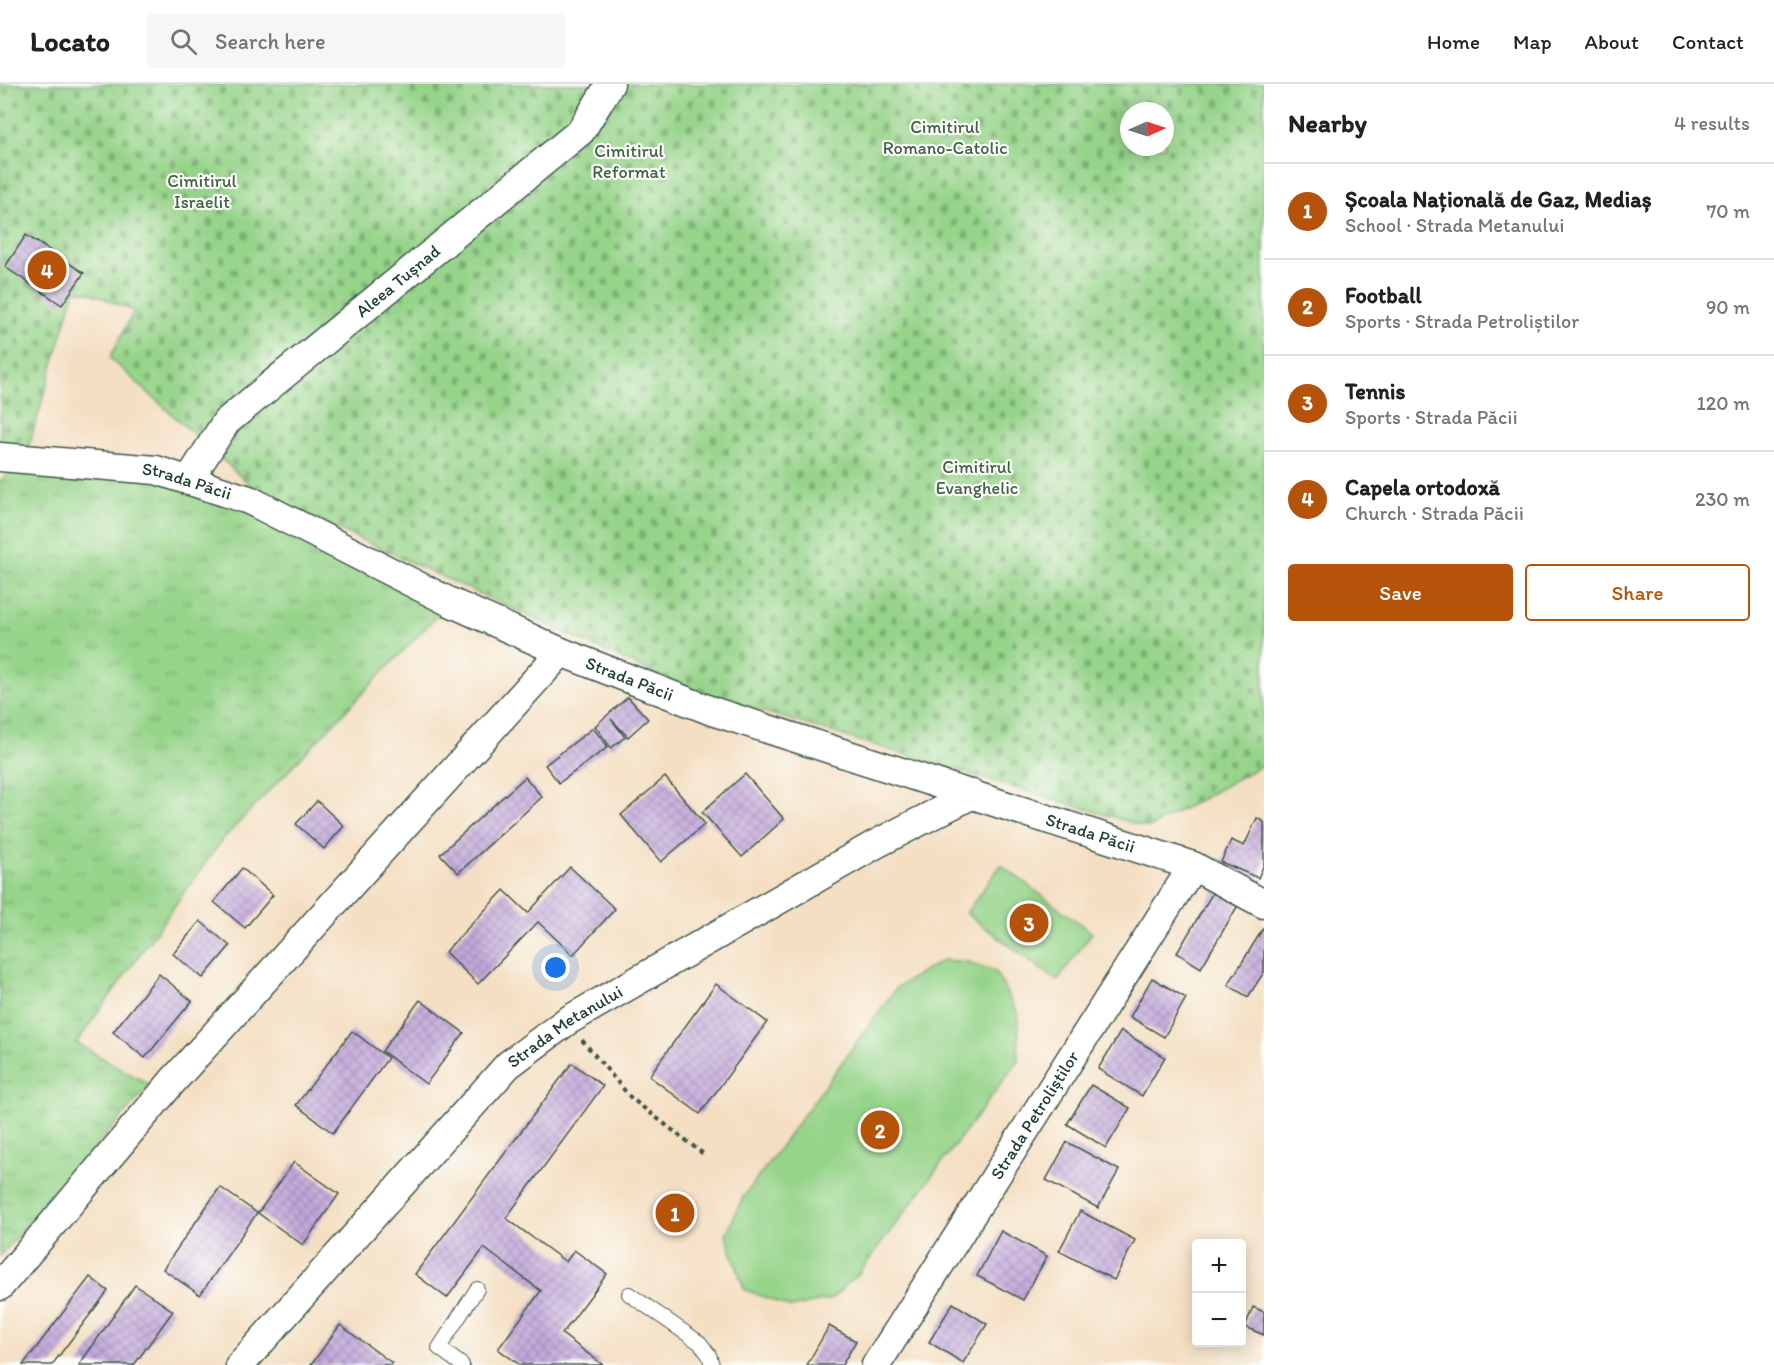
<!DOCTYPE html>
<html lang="en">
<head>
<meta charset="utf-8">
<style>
	body { margin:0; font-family:Itim,sans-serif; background:#f6f6f6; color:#202124 }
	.controls { position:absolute; right:18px; bottom:18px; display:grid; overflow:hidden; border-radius:6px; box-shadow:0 3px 15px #0003 }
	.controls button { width:54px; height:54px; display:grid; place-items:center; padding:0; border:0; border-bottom:2px solid #e0e0e0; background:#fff; color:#202124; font:30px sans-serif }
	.compass { position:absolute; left:1120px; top:18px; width:54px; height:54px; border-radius:50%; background:#fff; box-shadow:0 3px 15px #0003; rotate:87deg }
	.you { position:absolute; left:556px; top:884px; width:21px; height:21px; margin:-15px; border:4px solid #fff; border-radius:50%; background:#1a73e8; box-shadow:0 0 0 9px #1a73e833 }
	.badge { display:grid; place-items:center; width:39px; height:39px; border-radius:50%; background:#b45309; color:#fff; font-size:20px; font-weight:700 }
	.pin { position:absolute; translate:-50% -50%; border:3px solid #fff; box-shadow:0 2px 6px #0006 }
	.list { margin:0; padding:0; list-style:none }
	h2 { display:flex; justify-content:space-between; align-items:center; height:78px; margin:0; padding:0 24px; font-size:26px }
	h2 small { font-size:20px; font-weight:400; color:#757577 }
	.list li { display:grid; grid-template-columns:39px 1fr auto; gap:18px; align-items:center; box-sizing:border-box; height:96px; padding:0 24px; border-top:2px solid #e0e0e0 }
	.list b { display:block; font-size:22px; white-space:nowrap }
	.list p { margin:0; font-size:20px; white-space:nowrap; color:#757577 }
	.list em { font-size:20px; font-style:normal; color:#757577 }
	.actions { display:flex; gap:12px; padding:18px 24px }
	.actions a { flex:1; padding:14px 0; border:2px solid #b45309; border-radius:6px; text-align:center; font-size:21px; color:#b45309 }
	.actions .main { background:#b45309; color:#fff }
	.icon { flex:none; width:33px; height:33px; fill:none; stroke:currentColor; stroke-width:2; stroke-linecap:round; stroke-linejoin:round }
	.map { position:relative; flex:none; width:1264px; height:1281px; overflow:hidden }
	header { display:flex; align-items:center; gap:36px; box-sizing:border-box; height:84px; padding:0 30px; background:#fff; border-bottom:2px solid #e0e0e0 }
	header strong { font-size:28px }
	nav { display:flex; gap:33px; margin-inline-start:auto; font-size:21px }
	.search { width:420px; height:54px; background:#f6f6f6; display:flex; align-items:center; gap:15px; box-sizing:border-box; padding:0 21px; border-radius:6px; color:#757577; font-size:22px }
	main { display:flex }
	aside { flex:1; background:#fff }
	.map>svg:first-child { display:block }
</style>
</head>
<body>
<header>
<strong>Locato</strong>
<div class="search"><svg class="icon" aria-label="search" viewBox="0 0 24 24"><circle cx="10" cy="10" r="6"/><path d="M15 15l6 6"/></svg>Search here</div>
<nav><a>Home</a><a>Map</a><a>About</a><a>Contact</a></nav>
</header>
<main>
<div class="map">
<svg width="1264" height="1281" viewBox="0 0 1264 1281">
	<defs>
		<pattern id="grass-tufts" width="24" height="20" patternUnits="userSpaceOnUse" patternTransform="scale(1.5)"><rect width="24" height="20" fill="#96d48a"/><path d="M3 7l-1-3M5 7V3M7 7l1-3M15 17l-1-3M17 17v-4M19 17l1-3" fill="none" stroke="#7aad72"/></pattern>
		<pattern id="cemetery-stones" width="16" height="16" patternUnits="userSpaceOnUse" patternTransform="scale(1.5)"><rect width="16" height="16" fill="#96d48a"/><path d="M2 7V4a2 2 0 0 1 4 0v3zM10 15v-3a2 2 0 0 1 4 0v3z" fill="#7aad72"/></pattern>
		<pattern id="building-cross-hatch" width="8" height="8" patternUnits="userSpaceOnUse" patternTransform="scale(1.5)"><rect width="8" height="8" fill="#c3a8db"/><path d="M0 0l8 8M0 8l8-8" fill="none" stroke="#9e8ab2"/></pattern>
	</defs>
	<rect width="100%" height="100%" fill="#fdfcf7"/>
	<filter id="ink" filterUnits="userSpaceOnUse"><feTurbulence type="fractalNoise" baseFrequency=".0167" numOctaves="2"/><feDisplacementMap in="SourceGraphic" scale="12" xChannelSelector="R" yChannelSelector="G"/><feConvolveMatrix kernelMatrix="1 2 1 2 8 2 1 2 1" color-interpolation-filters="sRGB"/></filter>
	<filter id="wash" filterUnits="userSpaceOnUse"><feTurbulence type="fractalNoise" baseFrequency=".008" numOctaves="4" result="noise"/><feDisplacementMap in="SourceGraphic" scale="24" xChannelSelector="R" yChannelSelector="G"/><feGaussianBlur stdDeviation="1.35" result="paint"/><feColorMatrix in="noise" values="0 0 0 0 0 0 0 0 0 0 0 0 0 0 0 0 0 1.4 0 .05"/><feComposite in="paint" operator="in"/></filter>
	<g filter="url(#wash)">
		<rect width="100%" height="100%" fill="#f4dfc3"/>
		<path fill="url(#grass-tufts)" stroke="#5a885f" stroke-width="1.5" d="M25,375L156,386L450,518L222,756L76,959L150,1001L0,1172V397Z"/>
		<path fill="url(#cemetery-stones)" stroke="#5a885f" stroke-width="1.5" fill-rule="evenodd" d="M0,0H1264V680L1149,744L688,605L259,409L110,274L134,227L91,209L75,206L25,375L0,373ZM1129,27H1165V63H1129Z"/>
		<g fill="#96d48a" stroke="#5a885f" stroke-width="1.5">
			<path d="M1001,781L1092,849L1057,897L966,829Z"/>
			<path d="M943,876L968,878L995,887L1019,932L1018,977L859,1189L831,1215L791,1224L744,1205L726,1151L742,1115L897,903Z"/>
		</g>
		<g id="blocks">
			<g fill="url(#building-cross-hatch)">
				<path d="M26,151L84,189L62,221L5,183Z"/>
				<path d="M628,613L648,635L628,653L611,635L625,653L611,664L595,642Z"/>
				<path d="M593,644L608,663L559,699L545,681Z"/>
				<path d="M745,690L784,735L742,773L702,728Z"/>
				<path d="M525,693L542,713L458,789L440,770Z"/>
				<path d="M665,693L705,740L661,778L621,731Z"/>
				<path d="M317,717L344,742L324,765L296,740Z"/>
				<path d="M1257,734L1264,738V780L1258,794L1221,778L1231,756L1244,762Z"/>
				<path d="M570,783L615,825L573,871L538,838L478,900L445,868L504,806L528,829Z"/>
				<path d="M242,784L273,811L245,844L214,818Z"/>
				<path d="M1216,803L1240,818L1201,884L1177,869Z"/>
				<path d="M200,837L230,862L203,894L173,870Z"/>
				<path d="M1264,843V888L1248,913L1228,901Z"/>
				<path d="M159,890L192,917L145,974L113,948Z"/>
				<path d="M1152,894L1186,914L1164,953L1130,933Z"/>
				<path d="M716,900L767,938L700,1030L649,992Z"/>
				<path d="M420,916L464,949L426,1000L382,967Z"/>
				<path d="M352,947L388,974L333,1049L296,1021Z"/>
				<path d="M1121,947L1165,973L1142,1012L1098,985Z"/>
				<path d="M572,979L603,1002L506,1134L566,1178L574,1166L607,1190L562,1250L603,1281H520L498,1265L541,1207L484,1164L447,1214L415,1190Z"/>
				<path d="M1091,1001L1130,1024L1106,1064L1067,1040Z"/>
				<path d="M1067,1058L1119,1086L1098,1124L1046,1096Z"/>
				<path d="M294,1078L339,1110L303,1161L258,1129Z"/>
				<path d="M220,1103L257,1129L200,1211L163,1185Z"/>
				<path d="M1080,1127L1135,1156L1114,1196L1059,1167Z"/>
				<path d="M1001,1147L1047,1172L1023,1216L977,1192Z"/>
				<path d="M90,1193L108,1207L52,1281H23Z"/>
				<path d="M135,1201L173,1227L134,1281H79Z"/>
				<path d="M953,1219L987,1240L963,1279L929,1258Z"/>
				<path d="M1253,1223L1264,1228V1251L1245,1243Z"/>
				<path d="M340,1241L392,1279L390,1281H311Z"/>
				<path d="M829,1242L856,1257L842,1281H807Z"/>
			</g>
		</g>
	</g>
	<g filter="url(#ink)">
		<use href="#blocks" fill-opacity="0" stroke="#3f5549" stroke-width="1.5"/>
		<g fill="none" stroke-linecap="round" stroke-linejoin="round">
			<defs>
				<g id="service">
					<path d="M629,1210L700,1259L709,1271L712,1281"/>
					<path d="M462,1281L439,1264L477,1205"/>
				</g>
				<g id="minor">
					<path id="s1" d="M0,373L156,386L249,416L450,518L561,568L712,627L1193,782L1264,820"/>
					<path id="s2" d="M189,396L226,338L581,47L610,0"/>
					<path d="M0,1202L172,998L561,568"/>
					<path id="s3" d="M240,1281L508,981L567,937L876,760L973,710"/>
					<path id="s4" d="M876,1281L1193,782"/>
				</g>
			</defs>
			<use href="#service" stroke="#3f5549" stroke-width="16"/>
			<use href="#minor" stroke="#3f5549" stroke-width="31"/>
			<path stroke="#3f5549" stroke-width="4" stroke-dasharray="4.5 4.5" stroke-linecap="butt" d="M582,956L631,1014L706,1072"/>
			<use href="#service" stroke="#fff" stroke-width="14"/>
			<use href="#minor" stroke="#fff" stroke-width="28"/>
		</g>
	</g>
	<g text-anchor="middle" stroke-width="4.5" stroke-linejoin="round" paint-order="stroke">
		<g font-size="18" fill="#3d634a" stroke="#fdfcf7">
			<text x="945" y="49">Cimitirul<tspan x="945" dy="21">Romano-Catolic</tspan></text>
			<text x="629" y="73">Cimitirul<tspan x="629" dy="21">Reformat</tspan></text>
			<text x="202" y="103">Cimitirul<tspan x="202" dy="21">Israelit</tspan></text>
			<text x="977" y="389">Cimitirul<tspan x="977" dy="21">Evanghelic</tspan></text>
		</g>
		<g font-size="18" fill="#1f3d34" stroke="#fdfcf7">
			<text dy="6" stroke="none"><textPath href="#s2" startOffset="291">Aleea Tușnad</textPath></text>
			<text dy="6" stroke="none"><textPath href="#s1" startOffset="189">Strada Păcii</textPath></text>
			<text dy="6" stroke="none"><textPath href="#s1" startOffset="675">Strada Păcii</textPath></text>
			<text dy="6" stroke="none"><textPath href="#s1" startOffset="1161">Strada Păcii</textPath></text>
			<text dy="6" stroke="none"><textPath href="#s3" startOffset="471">Strada Metanului</textPath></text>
			<text dy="6" stroke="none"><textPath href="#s4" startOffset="296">Strada Petroliștilor</textPath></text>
		</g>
	</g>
</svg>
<div class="controls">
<button>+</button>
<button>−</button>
</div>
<svg class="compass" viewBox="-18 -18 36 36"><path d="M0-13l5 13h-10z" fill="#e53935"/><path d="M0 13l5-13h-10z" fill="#757577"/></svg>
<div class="you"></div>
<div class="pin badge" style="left:675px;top:1129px">1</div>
<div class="pin badge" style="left:880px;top:1046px">2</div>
<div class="pin badge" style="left:1029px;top:839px">3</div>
<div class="pin badge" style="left:47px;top:186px">4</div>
</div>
<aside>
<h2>Nearby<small>4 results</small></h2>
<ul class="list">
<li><span class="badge">1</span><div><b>Școala Națională de Gaz, Mediaș</b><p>School · Strada Metanului</p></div><em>70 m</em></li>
<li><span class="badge">2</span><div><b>Football</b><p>Sports · Strada Petroliștilor</p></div><em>90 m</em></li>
<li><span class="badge">3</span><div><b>Tennis</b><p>Sports · Strada Păcii</p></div><em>120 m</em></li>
<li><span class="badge">4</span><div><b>Capela ortodoxă</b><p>Church · Strada Păcii</p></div><em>230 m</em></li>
</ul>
<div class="actions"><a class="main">Save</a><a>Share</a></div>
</aside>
</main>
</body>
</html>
